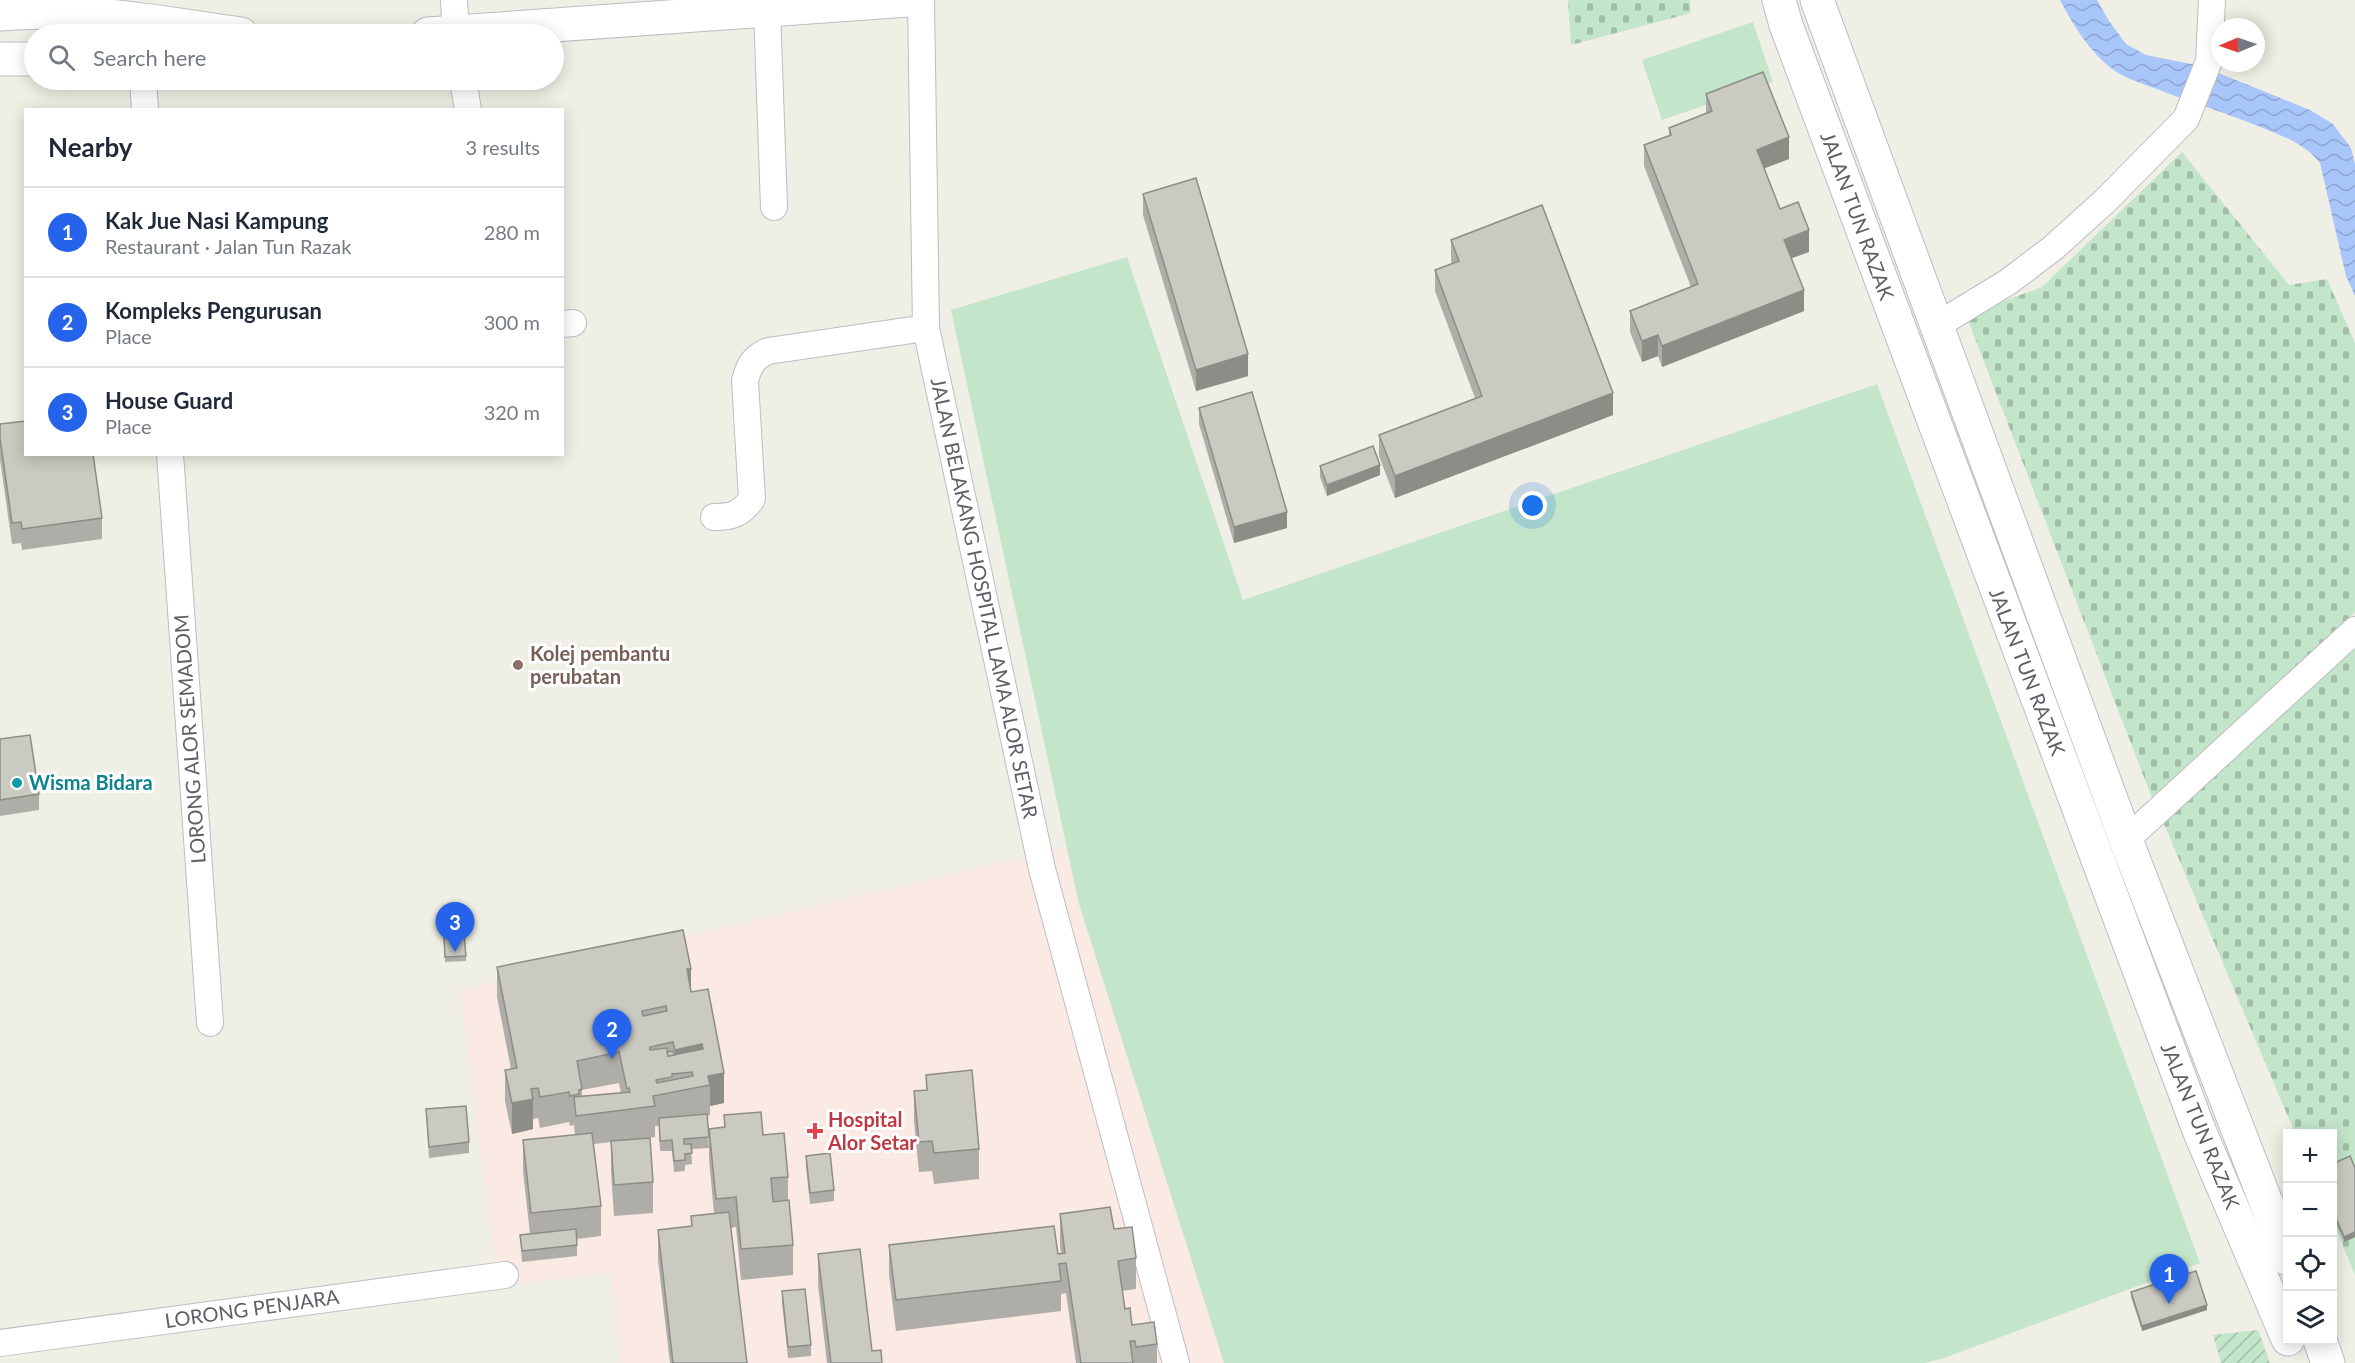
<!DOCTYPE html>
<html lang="en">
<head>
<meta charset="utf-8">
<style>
	body { margin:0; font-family:Lato,sans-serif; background:#f6f6f7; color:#1f2937 }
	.controls { position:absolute; right:18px; bottom:18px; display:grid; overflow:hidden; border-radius:0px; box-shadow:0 3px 15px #0003 }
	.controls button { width:54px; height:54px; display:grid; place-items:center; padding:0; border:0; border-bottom:2px solid #e0e1e3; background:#fff; color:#1f2937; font:30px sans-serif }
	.compass { position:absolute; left:2211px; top:18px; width:54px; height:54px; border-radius:50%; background:#fff; box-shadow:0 3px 15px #0003; rotate:268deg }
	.you { position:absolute; left:1533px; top:506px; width:21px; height:21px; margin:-15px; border:4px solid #fff; border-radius:50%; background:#1a73e8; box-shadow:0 0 0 9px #1a73e833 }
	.badge { display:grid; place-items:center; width:39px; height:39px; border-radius:50%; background:#2563eb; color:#fff; font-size:20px; font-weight:700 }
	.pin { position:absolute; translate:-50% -50px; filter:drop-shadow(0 2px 3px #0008) }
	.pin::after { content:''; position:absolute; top:32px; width:21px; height:18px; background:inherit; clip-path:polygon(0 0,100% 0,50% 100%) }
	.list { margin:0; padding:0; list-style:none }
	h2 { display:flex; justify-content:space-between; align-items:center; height:78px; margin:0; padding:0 24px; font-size:26px }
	h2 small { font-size:20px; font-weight:400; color:#747a83 }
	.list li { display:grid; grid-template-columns:39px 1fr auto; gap:18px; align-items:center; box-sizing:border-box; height:90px; padding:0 24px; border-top:2px solid #e0e1e3 }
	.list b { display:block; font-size:22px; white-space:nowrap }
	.list p { margin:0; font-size:20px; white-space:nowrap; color:#747a83 }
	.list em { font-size:20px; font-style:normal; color:#747a83 }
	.icon { flex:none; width:33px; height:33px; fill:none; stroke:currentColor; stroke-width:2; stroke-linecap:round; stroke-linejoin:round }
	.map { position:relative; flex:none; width:2355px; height:1363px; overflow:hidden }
	.search { position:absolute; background:#fff; box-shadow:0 3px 15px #0003; left:24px; top:24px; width:540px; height:66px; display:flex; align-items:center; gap:15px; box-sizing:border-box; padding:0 21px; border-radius:33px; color:#747a83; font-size:22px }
	.panel { position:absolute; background:#fff; box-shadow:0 3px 15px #0003; left:24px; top:108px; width:540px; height:348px; border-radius:0px }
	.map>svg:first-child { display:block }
</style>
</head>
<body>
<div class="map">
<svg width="2355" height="1363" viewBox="0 0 2355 1363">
	<defs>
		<pattern id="cemetery-stones" width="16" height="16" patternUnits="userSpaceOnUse" patternTransform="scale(1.5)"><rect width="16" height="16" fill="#c3e5ca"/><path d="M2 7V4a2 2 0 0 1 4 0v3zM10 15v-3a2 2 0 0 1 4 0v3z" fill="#a2bda8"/></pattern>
		<pattern id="garden-furrows" width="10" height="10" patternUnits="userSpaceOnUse" patternTransform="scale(1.5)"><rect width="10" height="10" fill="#c3e5ca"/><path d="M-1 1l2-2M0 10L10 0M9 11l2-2" fill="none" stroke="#a2bda8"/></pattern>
		<pattern id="water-waves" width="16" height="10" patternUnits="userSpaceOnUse" patternTransform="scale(1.5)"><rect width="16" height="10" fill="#a9c6fb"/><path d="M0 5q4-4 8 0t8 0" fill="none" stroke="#8da4cf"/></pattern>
	</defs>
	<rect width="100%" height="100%" fill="#efefe5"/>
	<path fill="#faeae3" d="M1066,847L1079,904L1224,1363H621L611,1273L498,1286L460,990Z"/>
	<g fill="#c3e5ca">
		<path d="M1753,22L1773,82L1662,120L1642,60Z"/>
		<path d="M1127,257L1243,600L1877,384L2200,1263L1944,1358L1924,1363H1224L1079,904L951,310Z"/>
	</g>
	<g fill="url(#cemetery-stones)">
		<path d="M1568,0H1690L1691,13L1571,45Z"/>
		<path d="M2182,152L2289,285L2327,279L2355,343V612L2152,798L1966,315L2042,287Z"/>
		<path d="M2355,647V1275L2333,1222L2332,1134L2295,1133L2164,824Z"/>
	</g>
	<path fill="url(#garden-furrows)" d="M2258,1330L2270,1363H2221L2213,1335Z"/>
	<path fill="url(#water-waves)" d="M2060,0H2097L2109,21L2126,44L2146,55L2201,66L2310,110L2333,124L2351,148L2355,164V296L2346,276L2320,163C2304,143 2282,136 2258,126C2224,112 2189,102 2154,88C2143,84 2131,80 2120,74C2094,59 2074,27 2060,0Z"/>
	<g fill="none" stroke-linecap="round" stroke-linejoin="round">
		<defs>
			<g id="minor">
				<path d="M454,0L456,34"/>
				<path d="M921,0L926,328L1042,869L1176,1363"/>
				<path d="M767,9L774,207"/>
				<path d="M143,80L145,110"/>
				<path d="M463,80L468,110"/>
				<path d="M562,324L573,323"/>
				<path d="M1936,326L2008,282L2053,248L2104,202L2186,119L2209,61L2212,0"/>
				<path d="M170,454L210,1023"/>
				<path d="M714,517C732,517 741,514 752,499L745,381C749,365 753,358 768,351L926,328"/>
				<path d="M2126,840L2355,630"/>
				<path d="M0,1343L505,1275"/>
			</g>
			<g id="tertiary">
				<path d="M0,14C81,7 161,23 241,34"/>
				<path d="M428,34L908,0"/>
				<path d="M0,59H34"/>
			</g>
			<g id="secondary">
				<path d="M1779,0L1786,25L2199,1130L2288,1339"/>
				<path d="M1817,0L2126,840L2288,1259"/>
				<path d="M2320,1340L2328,1363"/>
			</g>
		</defs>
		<use href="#minor" stroke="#bdbdc3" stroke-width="28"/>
		<use href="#tertiary" stroke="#bdbdc3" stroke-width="35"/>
		<use href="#secondary" stroke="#bbbcc3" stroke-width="35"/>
		<use href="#minor" stroke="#fff" stroke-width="26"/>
		<use href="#tertiary" stroke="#fff" stroke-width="33"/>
		<use href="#secondary" stroke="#fff" stroke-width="33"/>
	</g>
	<g fill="#aeada7" fill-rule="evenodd">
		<path d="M1706,94L1789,159L1764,168L1780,209L1809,252L1791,258L1804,311L1662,367L1658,356L1642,362L1630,332V311L1691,287L1644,166V145L1669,136V128L1706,114Z"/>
		<path d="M1143,194L1248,376L1196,391L1143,215Z"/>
		<path d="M1451,240L1613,415L1395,498L1379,456V435L1475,398L1435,291V270L1452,264L1451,261Z"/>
		<path d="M1199,408L1287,528L1234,543L1199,424Z"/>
		<path d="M0,424L102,518V539L22,550L21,543L12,544L0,459Z"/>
		<path d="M1320,466L1380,475L1327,496L1320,477Z"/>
		<path d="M0,739L39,794V810L0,816Z"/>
		<path d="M444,937L466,956V961L445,962Z"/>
		<path d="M497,967L691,990L724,1103L710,1106V1115L707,1116L709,1148L691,1149L692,1164L685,1165V1171L674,1172L672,1151H660L659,1126H655V1137L630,1140L653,1182V1213L614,1216L611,1172V1142L594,1144L601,1206V1236L577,1239V1256L522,1262L520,1235L530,1234L523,1171V1140L575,1135L574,1125L570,1126L569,1122L540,1128L538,1118L533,1119V1129L512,1134L505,1101V1070L511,1069L497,997ZM619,1083L621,1093L582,1096V1090Z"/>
		<path d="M926,1075L979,1149V1179L934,1184L932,1171L919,1172L914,1121V1091L926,1090Z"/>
		<path d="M426,1109L469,1142V1153L429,1158Z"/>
		<path d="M724,1115L763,1135L788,1177V1200L793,1245V1275L741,1280L736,1227L731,1228L747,1363H670L658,1260V1230L691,1226V1216L714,1213L709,1159V1129L724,1127Z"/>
		<path d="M806,1156L834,1190V1201L810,1204L806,1167Z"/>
		<path d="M2332,1164L2355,1168V1237L2344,1242L2332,1215Z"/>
		<path d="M1060,1214L1114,1229L1136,1258V1289L1122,1291L1125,1309L1132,1325L1157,1344V1363H1076L1066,1293L1061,1294V1311L896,1331L889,1275V1245L1061,1254L1060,1245Z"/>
		<path d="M818,1254L872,1351L882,1363H827L818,1285Z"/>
		<path d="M782,1291L811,1345V1356L788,1358L782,1302Z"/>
		<path d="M2131,1292L2207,1310L2142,1331L2131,1297Z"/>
	</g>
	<g fill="#8d8d88">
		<path d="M1789,137V159L1757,171V150Z"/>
		<path d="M1809,230V252L1784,261V240Z"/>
		<path d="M1804,290V311L1662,367V346Z"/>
		<path d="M1658,335V356L1642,362V341Z"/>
		<path d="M1248,354V376L1196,391V370Z"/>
		<path d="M1613,393V415L1395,498V476Z"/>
		<path d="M1380,465V475L1327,496V485Z"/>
		<path d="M1287,512V528L1234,543V527Z"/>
		<path d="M687,969H691V999Z"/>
		<path d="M702,1044V1059L675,1064V1050Z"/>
		<path d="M724,1073V1103L710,1106V1085L708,1076Z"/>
		<path d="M533,1099V1129L512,1134V1103Z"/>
		<path d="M2355,1232V1237L2344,1242V1237Z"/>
		<path d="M2207,1305V1310L2142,1331V1326Z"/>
	</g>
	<g fill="#cac9c2" stroke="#8d8d88" stroke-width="1.5" fill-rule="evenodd">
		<path d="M1763,72L1789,137L1757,150L1780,209L1798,202L1809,230L1784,240L1804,290L1662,346L1658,335L1642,341L1630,311L1698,284L1644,145L1671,135L1669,128L1712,111L1706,94Z"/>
		<path d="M1196,178L1248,354L1196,370L1143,194Z"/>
		<path d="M1542,205L1613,393L1395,476L1379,435L1482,396L1435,270L1459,261L1451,240Z"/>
		<path d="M1252,392L1287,512L1234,527L1199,408Z"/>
		<path d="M26,421V454H93L102,518L22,529L21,522L12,523L0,438V424Z"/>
		<path d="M1373,446L1380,465L1327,485L1320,466Z"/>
		<path d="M30,735L39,794L0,800V739Z"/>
		<path d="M683,930L691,969H687L691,992L708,989L724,1073L708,1076L710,1085L653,1096L655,1106L576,1116L574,1097L630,1092L629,1088L627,1089L619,1052L577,1061L582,1089L579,1090V1094L570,1096L569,1092L540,1097L538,1088L531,1089L533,1099L512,1103L505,1070L517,1068L497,967ZM666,1006L667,1011L643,1016L642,1011ZM673,1042L675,1050L702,1044L703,1049L668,1056L667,1048L650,1050V1047ZM692,1072L693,1076L657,1083L656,1080L672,1077V1074Z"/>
		<path d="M464,935L466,956L445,957L444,937Z"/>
		<path d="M673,1051L674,1055L668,1056L667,1052Z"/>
		<path d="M972,1070L979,1149L934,1153L932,1141L919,1142L914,1091L927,1090L926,1075Z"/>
		<path d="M466,1106L469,1142L429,1147L426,1109Z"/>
		<path d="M761,1112L763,1135L784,1133L788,1177L771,1178L773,1202L789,1200L793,1245L741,1249L736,1197L716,1199L709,1129L725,1127L724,1115Z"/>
		<path d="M707,1114L709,1137L684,1139V1144H691L692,1153L685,1154V1160L674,1161L672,1140L660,1141L659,1118Z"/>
		<path d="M592,1133L601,1206L531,1213L523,1140Z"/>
		<path d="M650,1138L653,1182L614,1185L611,1141Z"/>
		<path d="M830,1153L834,1190L810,1193L806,1156Z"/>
		<path d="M2350,1156L2355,1168V1232L2344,1237L2332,1209V1164Z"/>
		<path d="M1110,1207L1114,1229L1132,1227L1136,1258L1118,1261L1125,1309L1130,1308L1132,1325L1154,1322L1157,1344L1136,1347L1135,1341H1130L1133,1363H1081L1066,1263L1059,1264L1061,1281L896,1300L889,1245L1054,1226L1058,1254L1065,1253L1060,1214Z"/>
		<path d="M729,1212L747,1363H673L658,1230L692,1226L691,1216Z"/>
		<path d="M576,1229L577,1245L522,1251L520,1235Z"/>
		<path d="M860,1249L872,1351L881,1350L882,1363H831L818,1254Z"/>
		<path d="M2196,1271L2207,1305L2142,1326L2131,1292Z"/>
		<path d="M805,1289L811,1345L788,1347L782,1291Z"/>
	</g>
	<circle fill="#8d6e63" stroke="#fff" stroke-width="2" cx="518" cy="665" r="6"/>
	<circle fill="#0f9aa8" stroke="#fff" stroke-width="2" cx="17" cy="783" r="6"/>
	<path fill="#e0444e" stroke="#fff" stroke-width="2" d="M812 1122h6v6h6v6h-6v6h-6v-6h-6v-6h6z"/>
	<g text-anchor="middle" stroke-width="6" stroke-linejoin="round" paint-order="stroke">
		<g font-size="20" fill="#5d5f65" stroke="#fff">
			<text transform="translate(1857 216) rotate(70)" y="7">JALAN TUN RAZAK</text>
			<text transform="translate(984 598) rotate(78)" y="7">JALAN BELAKANG HOSPITAL LAMA ALOR SETAR</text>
			<text transform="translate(2027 672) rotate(69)" y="7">JALAN TUN RAZAK</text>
			<text transform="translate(190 739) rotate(-94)" y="7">LORONG ALOR SEMADOM</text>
			<text transform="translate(2200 1126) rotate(68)" y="7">JALAN TUN RAZAK</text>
			<text transform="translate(252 1309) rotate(-8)" y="7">LORONG PENJARA</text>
		</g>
		<g font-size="20" font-weight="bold" fill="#785e54" stroke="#fff" text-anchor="start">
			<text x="530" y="661">Kolej pembantu<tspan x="530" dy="23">perubatan</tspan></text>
		</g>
		<g font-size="20" font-weight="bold" fill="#0d838f" stroke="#fff" text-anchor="start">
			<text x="29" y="790">Wisma Bidara</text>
		</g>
		<g font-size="20" font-weight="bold" fill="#be3a42" stroke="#fff" text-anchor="start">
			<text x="828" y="1127">Hospital<tspan x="828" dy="23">Alor Setar</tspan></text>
		</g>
	</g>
</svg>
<div class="controls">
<button>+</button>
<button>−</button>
<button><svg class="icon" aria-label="locate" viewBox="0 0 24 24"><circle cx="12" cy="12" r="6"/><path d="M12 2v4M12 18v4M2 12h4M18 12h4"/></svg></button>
<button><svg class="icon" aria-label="layers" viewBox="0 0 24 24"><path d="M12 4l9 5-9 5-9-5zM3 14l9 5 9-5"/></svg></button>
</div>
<svg class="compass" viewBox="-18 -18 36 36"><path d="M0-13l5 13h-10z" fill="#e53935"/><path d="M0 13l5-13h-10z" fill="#747a83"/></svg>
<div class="you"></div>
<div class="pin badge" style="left:2169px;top:1304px">1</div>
<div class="pin badge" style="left:612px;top:1059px">2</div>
<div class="pin badge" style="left:455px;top:952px">3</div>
<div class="search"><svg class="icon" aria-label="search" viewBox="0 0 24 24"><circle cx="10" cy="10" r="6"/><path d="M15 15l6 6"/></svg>Search here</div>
<section class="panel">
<h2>Nearby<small>3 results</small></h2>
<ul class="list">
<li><span class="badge">1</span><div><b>Kak Jue Nasi Kampung</b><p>Restaurant · Jalan Tun Razak</p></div><em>280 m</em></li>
<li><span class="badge">2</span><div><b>Kompleks Pengurusan</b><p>Place</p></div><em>300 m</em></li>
<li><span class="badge">3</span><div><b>House Guard</b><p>Place</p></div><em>320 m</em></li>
</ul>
</section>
</div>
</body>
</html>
